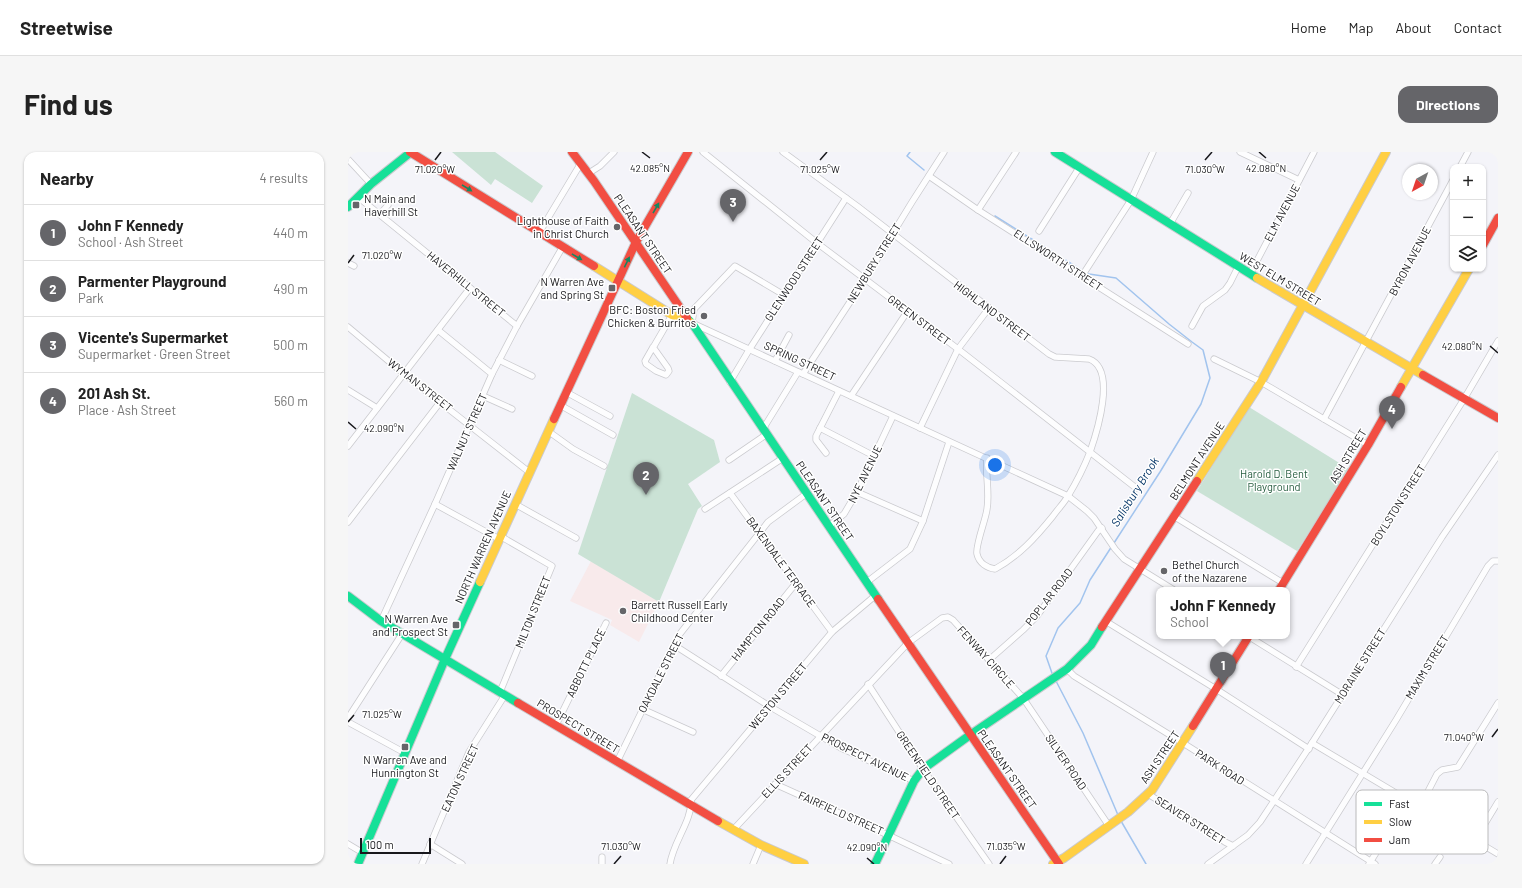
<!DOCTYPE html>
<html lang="en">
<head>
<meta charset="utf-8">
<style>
	body { margin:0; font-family:Barlow,sans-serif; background:#f6f6f6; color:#222 }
	.controls { position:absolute; right:12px; top:12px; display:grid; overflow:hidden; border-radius:8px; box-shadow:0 1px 3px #0004 }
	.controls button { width:36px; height:36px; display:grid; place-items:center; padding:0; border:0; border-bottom:1px solid #e0e0e0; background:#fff; color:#222; font:20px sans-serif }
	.compass { position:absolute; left:1054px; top:12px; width:36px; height:36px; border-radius:50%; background:#fff; box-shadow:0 1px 3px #0004; rotate:220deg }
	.scale { position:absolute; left:12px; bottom:10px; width:71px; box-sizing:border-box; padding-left:4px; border:2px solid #18181c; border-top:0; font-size:11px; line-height:14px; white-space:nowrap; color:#18181c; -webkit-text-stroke:3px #fff; paint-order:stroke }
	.you { position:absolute; left:647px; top:313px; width:14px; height:14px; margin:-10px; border:3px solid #fff; border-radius:50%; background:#1a73e8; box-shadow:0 0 0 6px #1a73e833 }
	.badge { display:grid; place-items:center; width:26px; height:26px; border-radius:50%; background:#656569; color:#fff; font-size:13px; font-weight:700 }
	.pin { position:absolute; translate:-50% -33px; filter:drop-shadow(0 1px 2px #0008) }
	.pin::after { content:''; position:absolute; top:21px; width:14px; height:12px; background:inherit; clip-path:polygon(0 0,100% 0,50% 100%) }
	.popup { position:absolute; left:808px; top:435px; width:134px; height:52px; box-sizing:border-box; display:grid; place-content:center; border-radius:8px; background:#fff; filter:drop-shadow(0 1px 3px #0005); font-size:13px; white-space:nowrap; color:#767676 }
	.popup b { font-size:15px; color:#222 }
	.popup::after { content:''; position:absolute; left:50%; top:100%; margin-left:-8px; border:8px solid transparent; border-top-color:#fff }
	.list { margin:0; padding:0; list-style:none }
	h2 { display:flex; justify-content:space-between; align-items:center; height:52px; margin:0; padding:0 16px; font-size:17px }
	h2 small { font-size:13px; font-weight:400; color:#767676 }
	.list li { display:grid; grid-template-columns:26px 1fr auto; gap:12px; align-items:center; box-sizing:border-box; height:56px; padding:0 16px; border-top:1px solid #e0e0e0 }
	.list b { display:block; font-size:15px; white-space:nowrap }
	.list p { margin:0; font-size:13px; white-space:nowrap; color:#767676 }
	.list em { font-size:13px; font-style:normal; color:#767676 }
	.icon { flex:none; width:22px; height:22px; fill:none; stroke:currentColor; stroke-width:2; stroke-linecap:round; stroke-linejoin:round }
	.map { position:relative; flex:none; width:1150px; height:712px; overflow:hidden; border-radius:12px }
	header { display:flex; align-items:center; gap:24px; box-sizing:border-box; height:56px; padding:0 20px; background:#fff; border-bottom:1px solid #e0e0e0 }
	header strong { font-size:19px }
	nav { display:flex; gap:22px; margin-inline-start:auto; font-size:14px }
	.intro { display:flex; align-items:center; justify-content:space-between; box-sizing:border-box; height:96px; padding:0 24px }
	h1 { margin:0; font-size:28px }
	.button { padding:10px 18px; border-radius:12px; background:#656569; color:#fff; font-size:14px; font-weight:700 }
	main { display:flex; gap:24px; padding:0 24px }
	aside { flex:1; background:#fff; border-radius:12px; box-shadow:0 1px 3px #0004 }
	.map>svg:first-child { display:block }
</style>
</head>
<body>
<header>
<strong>Streetwise</strong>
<nav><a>Home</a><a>Map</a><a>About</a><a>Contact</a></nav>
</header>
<div class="intro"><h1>Find us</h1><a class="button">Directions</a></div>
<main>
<aside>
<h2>Nearby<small>4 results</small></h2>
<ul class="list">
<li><span class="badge">1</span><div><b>John F Kennedy</b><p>School · Ash Street</p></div><em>440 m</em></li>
<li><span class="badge">2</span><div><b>Parmenter Playground</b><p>Park</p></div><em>490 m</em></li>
<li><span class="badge">3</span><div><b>Vicente's Supermarket</b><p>Supermarket · Green Street</p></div><em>500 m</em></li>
<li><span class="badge">4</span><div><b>201 Ash St.</b><p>Place · Ash Street</p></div><em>560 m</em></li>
</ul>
</aside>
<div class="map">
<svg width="1150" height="712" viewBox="0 0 1150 712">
	<rect width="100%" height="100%" fill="#f4f4f9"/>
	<path fill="#f8eaeb" d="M243,409L311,450L291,490L262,473L264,468L222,449Z"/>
	<g fill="#cae2d5">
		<path d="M104,0H147L195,34L184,51L147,27L143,33Z"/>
		<path d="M284,241L366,288L372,310L340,332L354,354L350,357L311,450L230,402Z"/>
		<path d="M901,255L1001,317L949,399L849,339Z"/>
	</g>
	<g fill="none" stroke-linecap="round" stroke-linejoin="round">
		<g stroke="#a2c4ee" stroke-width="1.5">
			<path d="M562,0L559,4L576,18"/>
			<path d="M647,64L735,119"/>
			<path d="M738,121L741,122L768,126L821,172L844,190L855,198L862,226L853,252L812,320L766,391"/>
			<path d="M705,524L698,504L710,476L732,451L742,428L764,394"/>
			<path d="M708,529L735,581L770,663"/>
			<path d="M773,669L798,712"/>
		</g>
		<defs>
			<g id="street">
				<path d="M355,0L469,91L610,197L788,336"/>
				<path d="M435,0L509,54L701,202L707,205L741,207C769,217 749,280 742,300C736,315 728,331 720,344C716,351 710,357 705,364C688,385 671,404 647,417C639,416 631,411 629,402C627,394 638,367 639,357C642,340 637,323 639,306"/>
				<path d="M892,0L951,28"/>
				<path d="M0,7L23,32"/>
				<path d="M1112,15L1120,0"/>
				<path d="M241,21L252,14L266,0"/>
				<path d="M581,24L630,58L840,192"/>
				<path d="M10,45L169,174"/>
				<path d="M630,58L668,0"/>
				<path d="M32,62L40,53"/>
				<path d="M822,72L840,41"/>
				<path d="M691,79L731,16"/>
				<path d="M191,81L233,11"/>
				<path d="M0,111L6,114"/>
				<path d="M902,122L966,0"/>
				<path d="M734,124L783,48L805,0"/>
				<path d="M436,143L387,114L346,157L344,171L720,344L739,359L746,366L767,397L776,407L826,438"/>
				<path d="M844,174L855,154L877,138L882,131L890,115"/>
				<path d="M0,175L56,222L181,320"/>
				<path d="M90,178L144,222"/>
				<path d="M305,195L320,216L321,219L318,223L308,219L298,212L297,209L305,195L306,194L324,163"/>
				<path d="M866,207L913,230L1020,293"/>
				<path d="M151,208L184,224"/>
				<path d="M427,209L441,183"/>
				<path d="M455,222L517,127L564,50L596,0"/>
				<path d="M382,230L401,198L498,46"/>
				<path d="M0,238L29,256"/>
				<path d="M218,240L262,264"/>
				<path d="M135,244L164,257"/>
				<path d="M503,244L559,160"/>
				<path d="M212,253L265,283"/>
				<path d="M976,267L1105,28"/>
				<path d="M472,276L526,304"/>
				<path d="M572,276L610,197L641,156"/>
				<path d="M415,277L450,220"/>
				<path d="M200,279L225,297L256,314"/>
				<path d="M0,294L122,136"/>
				<path d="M478,301L468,288V284L491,239"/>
				<path d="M381,308L419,282"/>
				<path d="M509,340L575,369"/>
				<path d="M382,341L484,480"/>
				<path d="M87,352L151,387"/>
				<path d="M167,352L228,386"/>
				<path d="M357,357L435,306"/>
				<path d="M827,365L935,431"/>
				<path d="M0,370L93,249"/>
				<path d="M481,374L496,362L509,340L545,264"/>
				<path d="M152,384L204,414L152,540"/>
				<path d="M519,430L562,397L575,369L601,290"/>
				<path d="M33,469L87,352L144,222L169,174L214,96"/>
				<path d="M759,470L868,537L961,597"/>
				<path d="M900,484L995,543"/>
				<path d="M326,493L421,554L493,596L566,629"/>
				<path d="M641,508L675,478L689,464L750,379L754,376"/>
				<path d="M948,515L1116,247L1150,189"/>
				<path d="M719,517L726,524L835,591L1027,712"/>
				<path d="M373,524L448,431"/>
				<path d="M520,532L575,617L641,712"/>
				<path d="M294,557L345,580"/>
				<path d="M0,566L54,482"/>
				<path d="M0,570L57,601"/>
				<path d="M208,573L258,471"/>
				<path d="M964,591L1150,702"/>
				<path d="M269,610L331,483L420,370L458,342"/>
				<path d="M427,632L540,683L601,712"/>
				<path d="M800,642L877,690L885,694"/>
				<path d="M1072,655L1089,622L1094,618L1110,615L1150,551"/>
				<path d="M385,678L560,491L594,466L600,465L605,468L675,546L761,674"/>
				<path d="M1127,688L1150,650"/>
				<path d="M0,692L15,701"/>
				<path d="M82,692L114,712"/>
				<path d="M254,705V712"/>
				<path d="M74,712L121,600L157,543"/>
				<path d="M322,712C325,690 344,669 343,648L484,480L528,443"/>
				<path d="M405,712L413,693"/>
				<path d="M860,712L900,683L912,670L964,591L1094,385L1150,303"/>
				<path d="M958,712L1048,568L1140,414L1145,409H1150"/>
				<path d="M1021,712L1061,648"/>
				<path d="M1087,712L1092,705"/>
			</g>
			<g id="fast">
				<path d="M707,0L909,126"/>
				<path d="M0,55L23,32L63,0"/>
				<path d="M339,166L344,171L530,447"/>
				<path d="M0,444L33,469L170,551"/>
				<path d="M10,712L97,507L132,430"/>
				<path d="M527,712L566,629L575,617L622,583L719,517L743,493L754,475"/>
			</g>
			<g id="slow">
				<path d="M246,114L324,163L342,170"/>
				<path d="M909,126L1075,223"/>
				<path d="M1053,235L1121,117"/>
				<path d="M849,329L913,230L1038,0"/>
				<path d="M132,430L206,267"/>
				<path d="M370,669L413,693L456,712"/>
				<path d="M705,712L716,706L780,660L804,638L845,574"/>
			</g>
			<g id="jam">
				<path d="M62,0L246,114"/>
				<path d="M224,0L246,29L339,166"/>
				<path d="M1135,93L1150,66"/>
				<path d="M1075,223L1150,266"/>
				<path d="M206,267L288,90L340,0"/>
				<path d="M931,438L1020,293L1053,235"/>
				<path d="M530,447L711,712"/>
				<path d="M754,475L849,329"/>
				<path d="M170,551L370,669"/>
				<path d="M845,574L901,484"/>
			</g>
		</defs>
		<use href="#street" stroke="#cacace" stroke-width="7"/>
		<use href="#fast" stroke="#cacace" stroke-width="10"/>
		<use href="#slow" stroke="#cacace" stroke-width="10"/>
		<use href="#jam" stroke="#cacace" stroke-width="10"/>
		<use href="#street" stroke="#fdfdfe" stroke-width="5.5"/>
		<use href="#fast" stroke="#16e098" stroke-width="8"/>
		<use href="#slow" stroke="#ffcf43" stroke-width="8"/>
		<use href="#jam" stroke="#f24e42" stroke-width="8"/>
	</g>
	<defs><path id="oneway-solid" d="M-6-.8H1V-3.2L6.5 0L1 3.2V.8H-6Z"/></defs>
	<g fill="#178660">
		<use href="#oneway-solid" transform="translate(119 36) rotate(32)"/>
		<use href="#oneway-solid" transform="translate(308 56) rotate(-60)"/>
		<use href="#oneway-solid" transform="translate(229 105) rotate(31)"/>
		<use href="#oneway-solid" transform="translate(279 110) rotate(-64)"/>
	</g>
	<path fill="none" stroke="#18181c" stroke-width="1.5" d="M294,0L302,6M911,0L918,6M87,8L93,0M472,8L479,0M857,8L864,0M0,111L6,103M1142,194L1150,201M0,270L8,277M0,570L6,563M1144,585L1150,577M519,706L526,712M266,712L273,704M652,712L658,704"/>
	<g fill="#656569" stroke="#fff" stroke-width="1.5">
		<rect x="4" y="49" width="8" height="8" rx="2"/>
		<circle cx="269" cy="75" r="4"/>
		<rect x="260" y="132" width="8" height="8" rx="2"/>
		<circle cx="356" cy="164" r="4"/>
		<circle cx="816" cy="419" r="4"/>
		<circle cx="275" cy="459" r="4"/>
		<rect x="104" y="469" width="8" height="8" rx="2"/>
		<rect x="53" y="591" width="8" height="8" rx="2"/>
	</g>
	<g text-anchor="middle" stroke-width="3" stroke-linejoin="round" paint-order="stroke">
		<g font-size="11" fill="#18181c" stroke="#fff" text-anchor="end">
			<text x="16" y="51" text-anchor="start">N Main and<tspan x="16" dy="13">Haverhill St</tspan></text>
			<text x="261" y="73">Lighthouse of Faith<tspan x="261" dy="13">in Christ Church</tspan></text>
			<text x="256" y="134">N Warren Ave<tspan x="256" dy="13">and Spring St</tspan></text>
			<text x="348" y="162">BFC: Boston Fried<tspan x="348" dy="13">Chicken &amp; Burritos</tspan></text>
			<text x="824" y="417" text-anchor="start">Bethel Church<tspan x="824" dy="13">of the Nazarene</tspan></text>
			<text x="283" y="457" text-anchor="start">Barrett Russell Early<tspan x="283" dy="13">Childhood Center</tspan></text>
			<text x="100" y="471">N Warren Ave<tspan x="100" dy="13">and Prospect St</tspan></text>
			<text x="57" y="612" text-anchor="middle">N Warren Ave and<tspan x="57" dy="13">Hunnington St</tspan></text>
		</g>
		<g font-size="11" fill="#18181c" stroke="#fff">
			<text transform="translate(934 61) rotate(-62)" y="4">ELM AVENUE</text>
			<text transform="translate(295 82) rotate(56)" y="4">PLEASANT STREET</text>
			<text transform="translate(710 108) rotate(33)" y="4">ELLSWORTH STREET</text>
			<text transform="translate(1062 109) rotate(-62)" y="4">BYRON AVENUE</text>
			<text transform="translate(526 111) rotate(-58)" y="4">NEWBURY STREET</text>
			<text transform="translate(446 127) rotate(-57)" y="4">GLENWOOD STREET</text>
			<text transform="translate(932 127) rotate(31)" y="4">WEST ELM STREET</text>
			<text transform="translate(118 132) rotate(39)" y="4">HAVERHILL STREET</text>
			<text transform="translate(644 159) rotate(37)" y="4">HIGHLAND STREET</text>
			<text transform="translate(571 168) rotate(37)" y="4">GREEN STREET</text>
			<text transform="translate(452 209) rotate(25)" y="4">SPRING STREET</text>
			<text transform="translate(72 233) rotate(38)" y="4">WYMAN STREET</text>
			<text transform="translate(119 280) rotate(-66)" y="4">WALNUT STREET</text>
			<text transform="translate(1000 304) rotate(-59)" y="4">ASH STREET</text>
			<text transform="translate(849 309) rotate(-57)" y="4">BELMONT AVENUE</text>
			<text transform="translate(517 322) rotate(-64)" y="4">NYE AVENUE</text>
			<text transform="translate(477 349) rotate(56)" y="4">PLEASANT STREET</text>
			<text transform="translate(1050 353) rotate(-58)" y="4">BOYLSTON STREET</text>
			<text transform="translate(135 395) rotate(-66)" y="4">NORTH WARREN AVENUE</text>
			<text transform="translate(433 410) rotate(54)" y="4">BAXENDALE TERRACE</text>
			<text transform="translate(701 445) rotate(-52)" y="4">POPLAR ROAD</text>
			<text transform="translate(185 460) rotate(-68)" y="4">MILTON STREET</text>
			<text transform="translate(410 477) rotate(-51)" y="4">HAMPTON ROAD</text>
			<text transform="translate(638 505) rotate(48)" y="4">FENWAY CIRCLE</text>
			<text transform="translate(238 511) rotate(-64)" y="4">ABBOTT PLACE</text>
			<text transform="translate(1012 514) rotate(-58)" y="4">MORAINE STREET</text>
			<text transform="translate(1079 515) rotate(-59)" y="4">MAXIM STREET</text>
			<text transform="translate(313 521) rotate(-63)" y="4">OAKDALE STREET</text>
			<text transform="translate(430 544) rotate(-50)" y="4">WESTON STREET</text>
			<text transform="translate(230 574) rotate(31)" y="4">PROSPECT STREET</text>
			<text transform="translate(517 605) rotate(26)" y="4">PROSPECT AVENUE</text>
			<text transform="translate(812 605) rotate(-56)" y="4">ASH STREET</text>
			<text transform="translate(718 610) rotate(56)" y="4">SILVER ROAD</text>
			<text transform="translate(872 615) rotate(33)" y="4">PARK ROAD</text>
			<text transform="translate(659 617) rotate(55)" y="4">PLEASANT STREET</text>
			<text transform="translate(439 619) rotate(-47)" y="4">ELLIS STREET</text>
			<text transform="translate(580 623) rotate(56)" y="4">GREENFIELD STREET</text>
			<text transform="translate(112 626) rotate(-65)" y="4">EATON STREET</text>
			<text transform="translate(493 661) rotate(24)" y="4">FAIRFIELD STREET</text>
			<text transform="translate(842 668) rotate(32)" y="4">SEAVER STREET</text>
		</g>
		<g font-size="11" fill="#245c3e" stroke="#fff">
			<text x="926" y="326">Harold D. Bent<tspan x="926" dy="13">Playground</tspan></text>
		</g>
		<g font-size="12" font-style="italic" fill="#003265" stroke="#fff">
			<text transform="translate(787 340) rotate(-58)" y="4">Salisbury Brook</text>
		</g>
	</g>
	<rect x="1008" y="638" width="132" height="64" rx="6" fill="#fff" stroke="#bababb" stroke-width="1"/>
	<rect x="1016" y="650" width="18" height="4" fill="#16e098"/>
	<rect x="1016" y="668" width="18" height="4" fill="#ffcf43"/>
	<rect x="1016" y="686" width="18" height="4" fill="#f24e42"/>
	<g font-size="11" fill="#18181c">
		<text x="1041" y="656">Fast</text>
		<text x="1041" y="674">Slow</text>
		<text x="1041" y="692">Jam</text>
	</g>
	<g font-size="10" text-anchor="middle" fill="#18181c" stroke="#fff" stroke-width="3" stroke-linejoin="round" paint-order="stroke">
		<text x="302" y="20">42.085°N</text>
		<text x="918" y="20">42.080°N</text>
		<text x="87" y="21">71.020°W</text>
		<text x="472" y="21">71.025°W</text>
		<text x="857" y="21">71.030°W</text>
		<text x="34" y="107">71.020°W</text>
		<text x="1114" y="198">42.080°N</text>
		<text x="36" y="280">42.090°N</text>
		<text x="34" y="566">71.025°W</text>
		<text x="1116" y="589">71.040°W</text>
		<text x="273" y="698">71.030°W</text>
		<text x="658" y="698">71.035°W</text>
		<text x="519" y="699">42.090°N</text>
	</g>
</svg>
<div class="controls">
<button>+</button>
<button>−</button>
<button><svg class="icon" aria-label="layers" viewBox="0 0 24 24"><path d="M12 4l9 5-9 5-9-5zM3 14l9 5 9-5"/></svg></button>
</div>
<svg class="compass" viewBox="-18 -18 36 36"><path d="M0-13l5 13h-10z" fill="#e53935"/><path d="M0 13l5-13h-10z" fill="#767676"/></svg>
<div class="scale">100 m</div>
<div class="you"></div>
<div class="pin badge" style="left:875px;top:533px">1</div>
<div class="popup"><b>John F Kennedy</b>School</div>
<div class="pin badge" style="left:298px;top:343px">2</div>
<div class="pin badge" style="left:385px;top:70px">3</div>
<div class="pin badge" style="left:1044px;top:277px">4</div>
</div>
</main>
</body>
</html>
